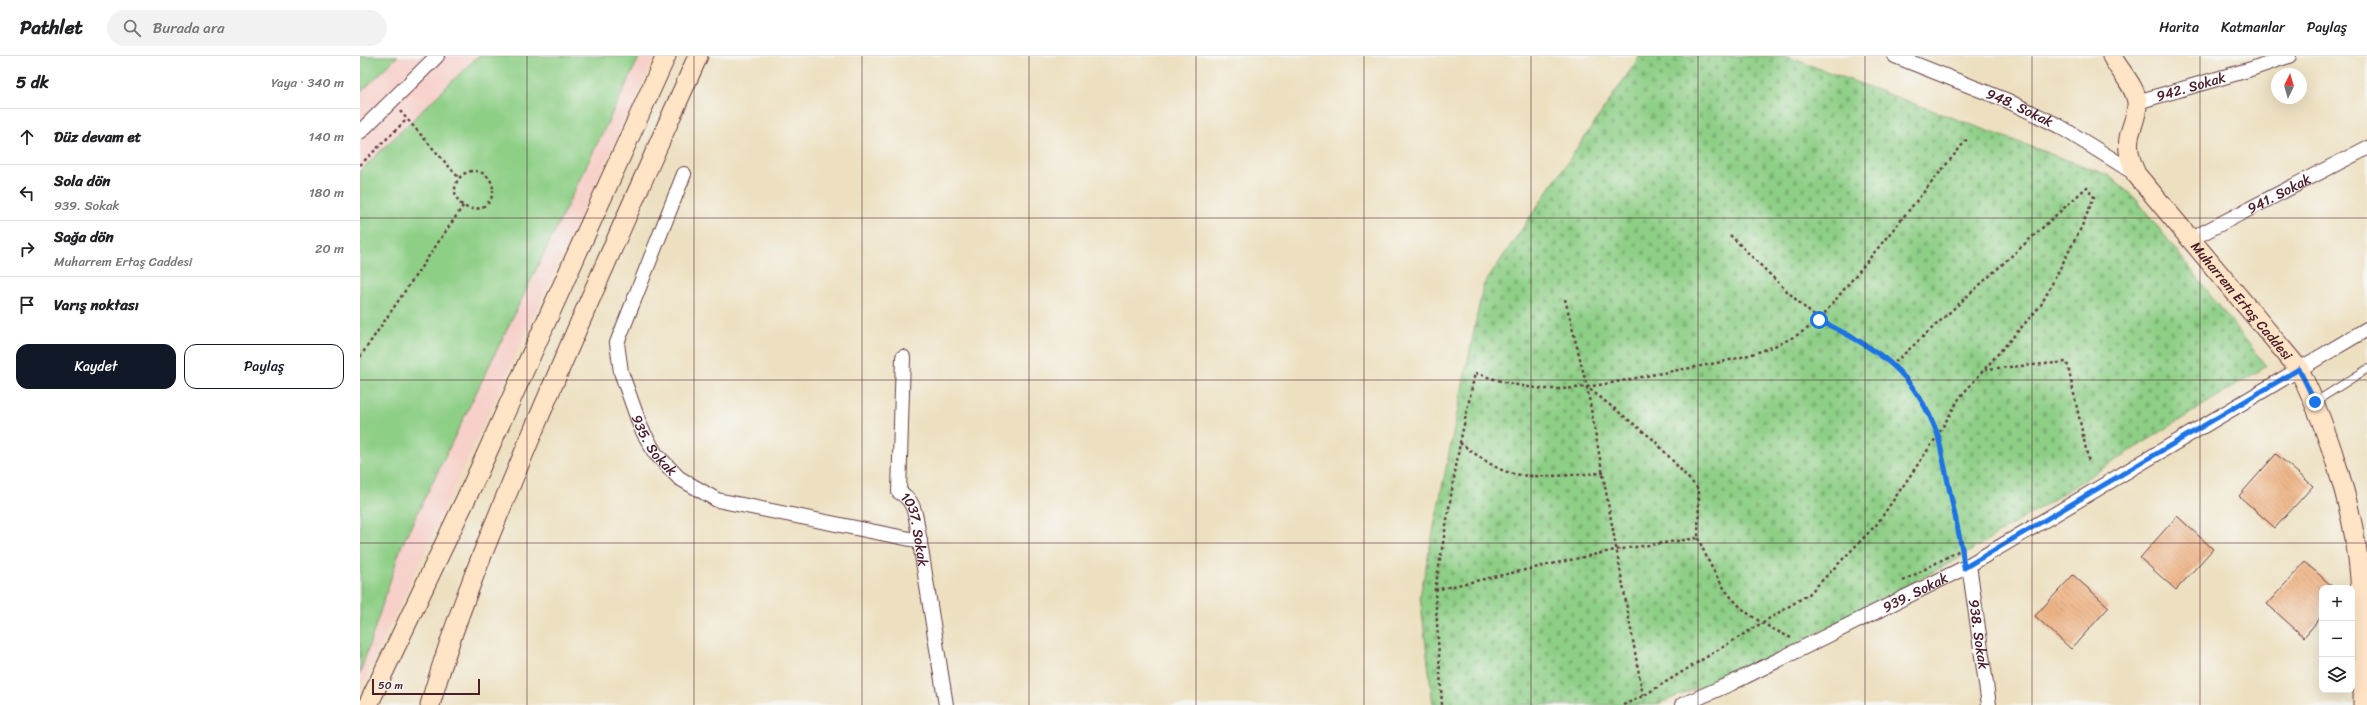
<!DOCTYPE html>
<html lang="tr">
<head>
<meta charset="utf-8">
<style>
	body { margin:0; font-family:Sriracha,sans-serif; background:#f2f2f2; color:#202124 }
	.controls { position:absolute; right:12px; bottom:12px; display:grid; overflow:hidden; border-radius:8px; box-shadow:0 4px 16px #0002 }
	.controls button { width:36px; height:36px; display:grid; place-items:center; padding:0; border:0; border-bottom:1px solid #e0e0e0; background:#fff; color:#202124; font:20px sans-serif }
	.compass { position:absolute; left:1911px; top:12px; width:36px; height:36px; border-radius:50%; background:#fff; box-shadow:0 4px 16px #0002; rotate:5deg }
	.scale { position:absolute; left:12px; bottom:10px; width:108px; box-sizing:border-box; padding-left:4px; border:2px solid #4a1f2b; border-top:0; font-size:11px; line-height:14px; white-space:nowrap; color:#4a1f2b; -webkit-text-stroke:3px #f6f6f2; paint-order:stroke }
	.stop { position:absolute; width:12px; height:12px; margin:-9px; border:3px solid #1a73e8; border-radius:50%; background:#fff }
	.stop.end { background:#1a73e8; border-color:#fff; box-shadow:0 1px 4px #0008 }
	.list { margin:0; padding:0; list-style:none }
	h2 { display:flex; justify-content:space-between; align-items:center; height:52px; margin:0; padding:0 16px; font-size:17px }
	h2 small { font-size:13px; font-weight:400; color:#757577 }
	.list li { display:grid; grid-template-columns:26px 1fr auto; gap:12px; align-items:center; box-sizing:border-box; height:56px; padding:0 16px; border-top:1px solid #e0e0e0 }
	.list b { display:block; font-size:15px; white-space:nowrap }
	.list p { margin:0; font-size:13px; white-space:nowrap; color:#757577 }
	.list em { font-size:13px; font-style:normal; color:#757577 }
	.actions { display:flex; gap:8px; padding:12px 16px }
	.actions a { flex:1; padding:9px 0; border:1px solid #111827; border-radius:12px; text-align:center; font-size:14px; color:#111827 }
	.actions .main { background:#111827; color:#fff }
	.icon { flex:none; width:22px; height:22px; fill:none; stroke:currentColor; stroke-width:2; stroke-linecap:round; stroke-linejoin:round }
	.map { position:relative; flex:none; width:2007px; height:649px; overflow:hidden }
	header { display:flex; align-items:center; gap:24px; box-sizing:border-box; height:56px; padding:0 20px; background:#fff; border-bottom:1px solid #e0e0e0 }
	header strong { font-size:19px }
	nav { display:flex; gap:22px; margin-inline-start:auto; font-size:14px }
	.search { width:280px; height:36px; background:#f2f2f2; display:flex; align-items:center; gap:10px; box-sizing:border-box; padding:0 14px; border-radius:22px; color:#757577; font-size:15px }
	main { display:flex }
	aside { flex:1; background:#fff }
	.map>svg:first-child { display:block }
</style>
</head>
<body>
<header>
<strong>Pathlet</strong>
<div class="search"><svg class="icon" aria-label="search" viewBox="0 0 24 24"><circle cx="10" cy="10" r="6"/><path d="M15 15l6 6"/></svg>Burada ara</div>
<nav><a>Harita</a><a>Katmanlar</a><a>Paylaş</a></nav>
</header>
<main>
<aside>
<h2>5 dk<small>Yaya · 340 m</small></h2>
<ul class="list">
<li><svg class="icon" aria-label="ahead" viewBox="0 0 24 24"><path d="M12 20V5M6 11l6-6 6 6"/></svg><div><b>Düz devam et</b></div><em>140 m</em></li>
<li><svg class="icon" aria-label="left" viewBox="0 0 24 24"><path d="M17 20v-9H6M10 6l-5 5 5 5"/></svg><div><b>Sola dön</b><p>939. Sokak</p></div><em>180 m</em></li>
<li><svg class="icon" aria-label="right" viewBox="0 0 24 24"><path d="M7 20v-9h11M14 6l5 5-5 5"/></svg><div><b>Sağa dön</b><p>Muharrem Ertaş Caddesi</p></div><em>20 m</em></li>
<li><svg class="icon" aria-label="arrive" viewBox="0 0 24 24"><path d="M6 21V4h12l-3 4 3 4H6"/></svg><div><b>Varış noktası</b></div></li>
</ul>
<div class="actions"><a class="main">Kaydet</a><a>Paylaş</a></div>
</aside>
<div class="map">
<svg width="2007" height="649" viewBox="0 0 2007 649">
	<defs>
		<pattern id="cemetery-stones" width="16" height="16" patternUnits="userSpaceOnUse"><rect width="16" height="16" fill="#8ecf86"/><path d="M2 7V4a2 2 0 0 1 4 0v3zM10 15v-3a2 2 0 0 1 4 0v3z" fill="#7cb174"/></pattern>
		<pattern id="building-back-hatch" width="6" height="6" patternUnits="userSpaceOnUse"><rect width="6" height="6" fill="#edae7d"/><path d="M-1 5l2 2M0 0l6 6M5-1l2 2" fill="none" stroke="#cd956c"/></pattern>
	</defs>
	<rect width="100%" height="100%" fill="#f6f6f2"/>
	<filter id="ink" filterUnits="userSpaceOnUse"><feTurbulence type="fractalNoise" baseFrequency=".025" numOctaves="2"/><feDisplacementMap in="SourceGraphic" scale="8" xChannelSelector="R" yChannelSelector="G"/><feConvolveMatrix kernelMatrix="1 2 1 2 8 2 1 2 1" color-interpolation-filters="sRGB"/></filter>
	<filter id="wash" filterUnits="userSpaceOnUse"><feTurbulence type="fractalNoise" baseFrequency=".012" numOctaves="4" result="noise"/><feDisplacementMap in="SourceGraphic" scale="16" xChannelSelector="R" yChannelSelector="G"/><feGaussianBlur stdDeviation="0.9" result="paint"/><feColorMatrix in="noise" values="0 0 0 0 0 0 0 0 0 0 0 0 0 0 0 0 0 1.4 0 .05"/><feComposite in="paint" operator="in"/></filter>
	<g filter="url(#wash)">
		<rect width="100%" height="100%" fill="#ede0c0"/>
		<path fill="#f7d0ca" d="M0,0H295L0,634Z"/>
		<g fill="#8ecf86" stroke="#6c7758">
			<path d="M0,0H38L0,37Z"/>
			<path d="M118,0H280L41,491L0,618V115Z"/>
		</g>
		<path fill="url(#cemetery-stones)" stroke="#6c7758" d="M1280,0H1425L1748,119L1776,143L1906,310L1598,503L1402,606L1295,649H1073L1060,540L1123,230Z"/>
		<g id="blocks">
			<g fill="url(#building-back-hatch)">
				<path d="M1916,398L1953,430L1915,472L1879,440Z"/>
				<path d="M1817,460L1853,493L1816,534L1780,502Z"/>
				<path d="M1945,506L1974,532H1962V560L1944,581L1907,548Z"/>
				<path d="M1713,519L1749,551L1711,593L1675,560Z"/>
			</g>
		</g>
	</g>
	<g filter="url(#ink)">
		<use href="#blocks" fill-opacity="0" stroke="#623c41" stroke-width="1"/>
		<g fill="none" stroke-linecap="round" stroke-linejoin="round">
			<defs>
				<path id="lane" d="M1955,346L2007,313"/>
				<g id="street">
					<path id="s1" d="M1535,0L1648,45L1699,70L1776,118"/>
					<path id="s2" d="M1777,46L1888,14L1929,0"/>
					<path d="M0,76L77,0"/>
					<path id="s3" d="M324,118L257,287L261,316L281,372L295,397L319,422L357,444L560,485"/>
					<path id="s4" d="M1831,183L2007,92"/>
					<path id="s5" d="M543,301L539,436C550,442 553,449 556,462L586,649"/>
					<path id="s6" d="M1609,509L1629,649"/>
					<path id="s7" d="M1322,649L1372,627L1604,512L2007,273"/>
				</g>
				<g id="secondary">
					<path id="s8" d="M1752,0C1759,15 1775,29 1777,46C1778,59 1771,70 1769,82C1767,94 1771,107 1776,118L1939,313C1968,373 1995,455 2000,522C2003,564 2004,607 2003,649"/>
					<path d="M8,649L112,430L306,0"/>
					<path d="M70,649C96,558 133,471 169,385C223,256 281,128 338,0"/>
				</g>
			</defs>
			<use href="#lane" stroke="#623c41" stroke-width="9"/>
			<use href="#street" stroke="#623c41" stroke-width="16"/>
			<use href="#secondary" stroke="#623c41" stroke-width="21"/>
			<g stroke="#623c41" stroke-width="2.5" stroke-dasharray="3 3" stroke-linecap="butt">
				<path d="M40,55L99,122"/>
				<path d="M0,109L46,64"/>
				<circle cx="114" cy="134" r="19"/>
				<path d="M1370,179C1399,207 1427,237 1458,263C1470,272 1486,276 1499,284C1539,308 1561,336 1578,379L1603,498"/>
				<path d="M1205,243L1227,331L1283,640"/>
				<path d="M0,301L103,150"/>
				<path d="M1625,313L1707,306L1729,407"/>
				<path d="M1100,387C1116,398 1135,414 1154,418C1182,423 1215,418 1244,417"/>
				<path d="M1338,482C1349,507 1362,536 1384,554C1398,566 1415,574 1431,582"/>
				<path d="M1543,525L1602,493"/>
				<path d="M1075,534L1255,494L1338,482L1339,434L1294,384L1227,331"/>
				<path d="M1082,649L1075,534L1100,387L1115,317C1140,325 1159,331 1186,333C1221,334 1256,326 1291,319C1349,308 1412,302 1459,264L1608,82"/>
				<path d="M1263,649L1283,640L1449,538L1517,468L1578,379L1600,341L1681,249L1722,170L1734,141L1727,131L1533,308"/>
			</g>
			<use href="#lane" stroke="#fff" stroke-width="7"/>
			<use href="#street" stroke="#fff" stroke-width="14"/>
			<use href="#secondary" stroke="#ffe4c6" stroke-width="19"/>
		</g>
	</g>
	<g fill="none" stroke-linecap="round" stroke-linejoin="round" filter="url(#ink)">
		<path stroke="#1a73e8" stroke-width="5" d="M1459,264C1519,294 1553,314 1578,379L1602,493L1604,512L1939,313L1955,346"/>
	</g>
	<path fill="none" stroke="#4a1f2b" stroke-width="1" stroke-opacity="0.55" d="M167,0V649M334,0V649M502,0V649M669,0V649M836,0V649M1004,0V649M1171,0V649M1338,0V649M1505,0V649M1672,0V649M1840,0V649M0,162H2007M0,324H2007M0,487H2007"/>
	<g text-anchor="middle" stroke-width="3" stroke-linejoin="round" paint-order="stroke">
		<g font-size="14" fill="#4a1f2b" stroke="#f6f6f2">
			<text dy="5" stroke="none"><textPath href="#s2" startOffset="56">942. Sokak</textPath></text>
			<text dy="5" stroke="none"><textPath href="#s1" startOffset="135">948. Sokak</textPath></text>
			<text dy="5" stroke="none"><textPath href="#s4" startOffset="99">941. Sokak</textPath></text>
			<text dy="5" stroke="none"><textPath href="#s8" startOffset="292">Muharrem Ertaş Caddesi</textPath></text>
			<text dy="5" stroke="none"><textPath href="#s3" startOffset="292">935. Sokak</textPath></text>
			<text dy="5" stroke="none"><textPath href="#s5" startOffset="178">1037. Sokak</textPath></text>
			<text dy="5" stroke="none"><textPath href="#s7" startOffset="259">939. Sokak</textPath></text>
			<text dy="5" stroke="none"><textPath href="#s6" startOffset="70">938. Sokak</textPath></text>
		</g>
	</g>
</svg>
<div class="controls">
<button>+</button>
<button>−</button>
<button><svg class="icon" aria-label="layers" viewBox="0 0 24 24"><path d="M12 4l9 5-9 5-9-5zM3 14l9 5 9-5"/></svg></button>
</div>
<svg class="compass" viewBox="-18 -18 36 36"><path d="M0-13l5 13h-10z" fill="#e53935"/><path d="M0 13l5-13h-10z" fill="#757577"/></svg>
<div class="scale">50 m</div>
<div class="stop" style="left:1459px;top:264px"></div>
<div class="stop end" style="left:1955px;top:346px"></div>
</div>
</main>
</body>
</html>
